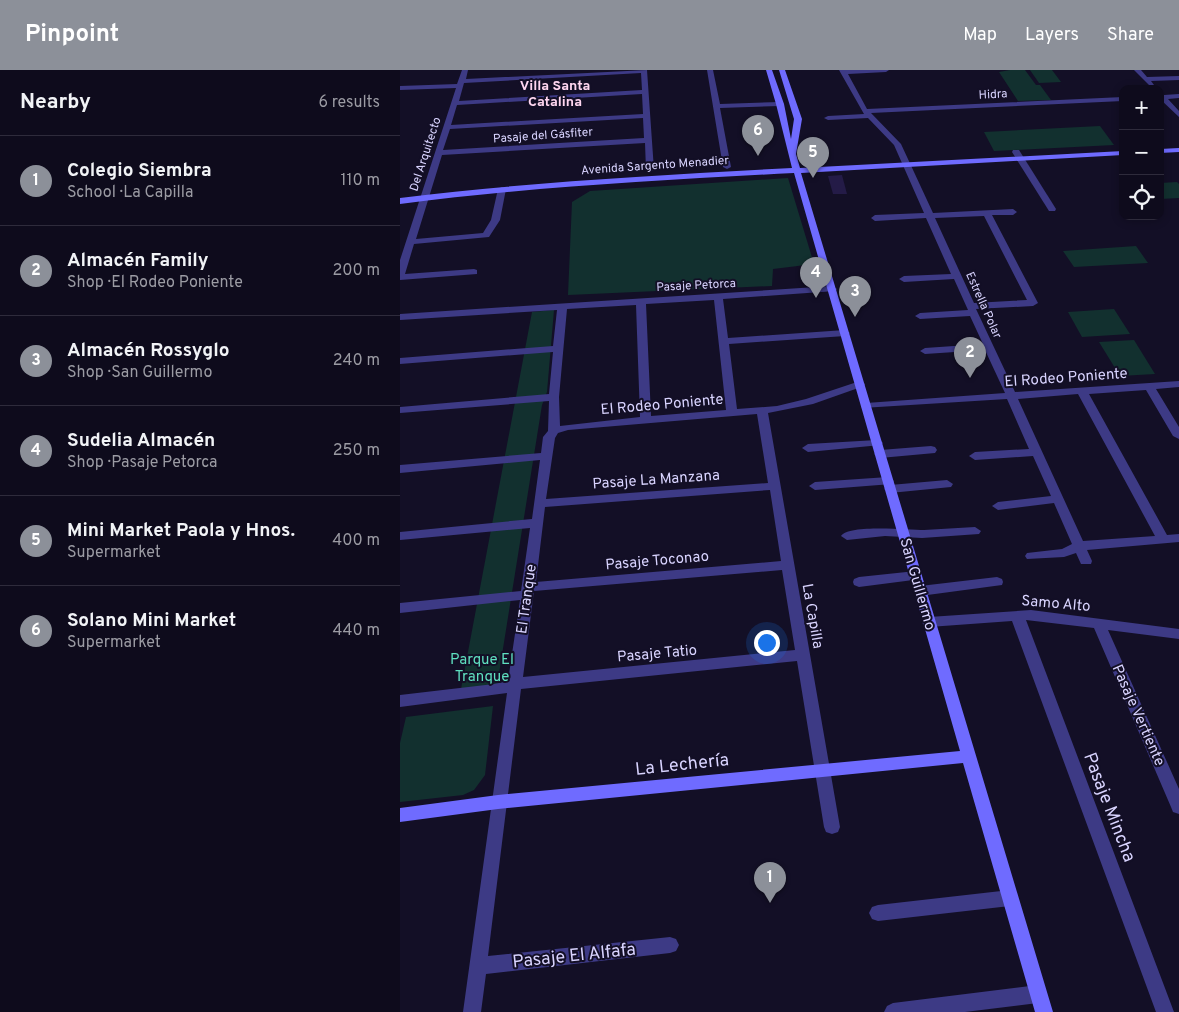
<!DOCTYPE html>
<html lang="en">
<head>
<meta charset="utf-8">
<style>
	body { margin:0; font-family:Overpass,sans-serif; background:#1c1929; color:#f1f3f6 }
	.controls { position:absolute; right:15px; top:15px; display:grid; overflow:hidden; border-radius:10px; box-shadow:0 2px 8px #0003 }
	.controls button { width:45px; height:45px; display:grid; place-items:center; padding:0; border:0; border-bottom:1px solid #2e2b3b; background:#0e0b1c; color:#f1f3f6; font:25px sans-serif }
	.you { position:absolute; left:366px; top:572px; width:18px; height:18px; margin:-12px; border:4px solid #fff; border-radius:50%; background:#1a73e8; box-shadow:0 0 0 8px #1a73e833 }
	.badge { display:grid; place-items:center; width:32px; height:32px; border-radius:50%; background:#8c9099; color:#fff; font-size:16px; font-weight:700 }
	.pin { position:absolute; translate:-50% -41px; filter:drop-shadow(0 1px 2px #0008) }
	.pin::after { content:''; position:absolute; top:26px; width:18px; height:15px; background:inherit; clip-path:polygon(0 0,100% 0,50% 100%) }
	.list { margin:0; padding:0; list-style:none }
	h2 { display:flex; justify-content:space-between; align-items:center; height:65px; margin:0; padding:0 20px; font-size:21px }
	h2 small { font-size:16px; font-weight:400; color:#9b9ba3 }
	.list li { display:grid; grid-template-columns:32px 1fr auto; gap:15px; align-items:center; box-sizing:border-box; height:90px; padding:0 20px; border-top:1px solid #2e2b3b }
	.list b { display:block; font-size:19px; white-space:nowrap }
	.list p { margin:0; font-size:16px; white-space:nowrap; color:#9b9ba3 }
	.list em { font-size:16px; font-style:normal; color:#9b9ba3 }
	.icon { flex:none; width:28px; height:28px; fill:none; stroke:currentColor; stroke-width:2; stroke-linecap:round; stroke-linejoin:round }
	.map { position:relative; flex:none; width:779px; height:942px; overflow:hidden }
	header { display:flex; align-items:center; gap:30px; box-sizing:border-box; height:70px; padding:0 25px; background:#8c9099; color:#fff }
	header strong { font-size:24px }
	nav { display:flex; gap:28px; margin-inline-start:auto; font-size:18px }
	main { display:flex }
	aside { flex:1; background:#0e0b1c }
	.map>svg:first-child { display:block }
</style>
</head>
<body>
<header>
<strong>Pinpoint</strong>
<nav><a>Map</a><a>Layers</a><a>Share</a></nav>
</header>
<main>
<aside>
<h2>Nearby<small>6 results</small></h2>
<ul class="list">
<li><span class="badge">1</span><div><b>Colegio Siembra</b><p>School · La Capilla</p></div><em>110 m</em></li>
<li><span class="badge">2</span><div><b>Almacén Family</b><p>Shop · El Rodeo Poniente</p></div><em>200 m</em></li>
<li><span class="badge">3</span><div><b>Almacén Rossyglo</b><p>Shop · San Guillermo</p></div><em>240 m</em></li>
<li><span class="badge">4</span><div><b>Sudelia Almacén</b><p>Shop · Pasaje Petorca</p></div><em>250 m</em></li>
<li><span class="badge">5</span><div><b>Mini Market Paola y Hnos.</b><p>Supermarket</p></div><em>400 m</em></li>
<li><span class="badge">6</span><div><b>Solano Mini Market</b><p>Supermarket</p></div><em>440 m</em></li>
</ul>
</aside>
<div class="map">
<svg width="779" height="942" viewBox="0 0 779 942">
	<rect width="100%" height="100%" fill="#130f26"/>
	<g fill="#12302f">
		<path d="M610,0H625L636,15H640L651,30L618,31L599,2Z"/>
		<path d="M630,0H652L661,12L639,13Z"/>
		<path d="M700,56L714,75L594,81L584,62Z"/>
		<path d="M388,108L414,194L373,199L372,216L168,225L172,132L190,121Z"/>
		<path d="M777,112L779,114V128L760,129V113Z"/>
		<path d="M736,176L748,193L674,197L663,181Z"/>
		<path d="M714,239L730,264L682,267L668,242Z"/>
		<path d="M154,240L147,322L142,335L97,616L61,619L132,242Z"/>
		<path d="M734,270L755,304L720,306L699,272Z"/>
		<path d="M93,636L85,705L74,720L63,725L0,732V673L6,647Z"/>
	</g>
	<path fill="#241b47" d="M442,105L447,124H433L428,106Z"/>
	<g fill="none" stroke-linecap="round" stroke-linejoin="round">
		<g fill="#3d3a85" fill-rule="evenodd">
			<path d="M62,0H68L66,9L247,0L254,100L250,102L246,100L245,73L42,85L16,169L83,163L91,150L98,119L102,117L106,119L100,150L89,167L14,174L5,204L74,199L77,200V204L0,210V190L56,18L0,20V16L57,14ZM241,3L242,20L59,31L64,13ZM242,24L243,44L51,55L57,35ZM243,48L244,68L43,80L50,59Z"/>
			<path d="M307,0H313L320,34L380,32L384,34L380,36L320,38L331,97L327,99L323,97Z"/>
			<path d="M439,0H489L486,2L448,4L467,39L723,27V31L471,43L501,74L533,143L613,139L617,142L613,145H592L638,233L633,236L576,239L615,322L779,311V317L756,319L779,357V369L773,366L746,320L689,324L767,465L779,464V472L687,480L692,491L691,494H681L676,483L664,487L627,489L625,486L627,483L662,479L672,474L654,433L598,440L592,436L598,432L651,426L633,386L575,390L569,386L575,382L629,379L607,329L462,338L461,336L462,334L466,333L605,323L585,280L525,284L520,281L525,278L583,274L570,246L520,249L515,246L520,243L568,240L554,209L504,212L499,209L504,206L551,204L526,148L475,151L471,148L475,145L524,143L494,75L468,48L428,50L424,48L428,46L464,44ZM584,146L627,230L574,233L535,148ZM678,324L755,466L683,471L618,329Z"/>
			<path d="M734,0H741L747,7L779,6V10L751,11L754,15L751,17Z"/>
			<path d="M760,23L764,25L779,24V28L768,29L779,41V47L760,29Z"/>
			<path d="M613,80H619L656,139L655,141H649L612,82Z"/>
			<path d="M432,216L437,219L435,221L323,229L328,268L445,260L450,263L445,266L329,274L337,339L377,336L406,329L460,311L465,314L464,316L413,334L368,343L440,757L438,762L432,764L426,762L424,757L397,591L121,619L88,886L270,867L276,869L279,875L276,881L270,883L86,904L81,942H63L107,623L0,637V625L94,614L108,611L120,530L0,543V533L121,521L130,458L0,470V462L132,449L140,390L0,403V395L141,383L143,367L148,361L149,331L0,343V337L149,324L153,282L0,294V288L153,276L157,240L0,250V244ZM314,230L326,340L251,346L246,234ZM236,235L240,347L160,356L159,327L167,239ZM357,344L368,413L146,429L155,368L158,363L168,360ZM370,420L381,491L136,512L145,437ZM382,500L395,580L123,607L134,521Z"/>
			<path d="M477,370L481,371L483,373L481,375L408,382L402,378L408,374Z"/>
			<path d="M531,376L535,377L537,380L535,383L480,388L474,384L480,380Z"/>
			<path d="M488,407L494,411L492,414L415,420L409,416L415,412Z"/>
			<path d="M547,410L553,414L551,417L490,423L484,419L490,415Z"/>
			<path d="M575,457L581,461L579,464L522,468L485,466L447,470L441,466C449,454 509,460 524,460C541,459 558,458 575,457Z"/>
			<path d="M516,501L521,503L522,506L521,509L459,517L454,515L453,512L454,509L459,507Z"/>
			<path d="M597,507L602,509L603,512L602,515L520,526L515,524L513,521L515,518L520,516Z"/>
			<path d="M631,540L779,559V569L708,560L779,719V744L773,742L771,737L694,558L626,550L774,942H756L612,551L529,557L524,556L522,552L524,548L529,547Z"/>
			<path d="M610,820L616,823L618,828L616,833L610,836L478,851L472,849L469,843L472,837L478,835Z"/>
			<path d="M638,915L644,918L647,924L644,930L638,933L565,942H484L487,936L493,933Z"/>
		</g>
		<g fill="#6f6bff" fill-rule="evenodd">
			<path d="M366,0H372L384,34L391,69L394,49L379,0H385L402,49L396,84L400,98L723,81V85L401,103L653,942H635L563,693L98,739L0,752V738L98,725L560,681L394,103C262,110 131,117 0,134V128C130,112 261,105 392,98L376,34Z"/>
			<path d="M779,78V82L760,83V79Z"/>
		</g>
	</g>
	<g text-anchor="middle" stroke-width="4" stroke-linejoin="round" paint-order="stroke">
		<g font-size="12" fill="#d9d4ff" stroke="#130f26">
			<text transform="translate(593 24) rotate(-3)" y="4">Hidra</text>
			<text transform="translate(143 65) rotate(-4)" y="4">Pasaje del Gásfiter</text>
			<text transform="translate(25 84) rotate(-72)" y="4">Del Arquitecto</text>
			<text transform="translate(255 95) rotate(-4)" y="4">Avenida Sargento Menadier</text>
			<text transform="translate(296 215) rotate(-3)" y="4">Pasaje Petorca</text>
			<text transform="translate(584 235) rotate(66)" y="4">Estrella Polar</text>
		</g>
		<g font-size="14" font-weight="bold" fill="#ffd6f0" stroke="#130f26">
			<text x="155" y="20">Villa Santa<tspan x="155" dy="16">Catalina</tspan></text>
		</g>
		<g font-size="15" fill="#d9d4ff" stroke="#130f26">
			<text transform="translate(666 307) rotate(-4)" y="5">El Rodeo Poniente</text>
			<text transform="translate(262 334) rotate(-5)" y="5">El Rodeo Poniente</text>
			<text transform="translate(256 409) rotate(-4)" y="5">Pasaje La Manzana</text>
			<text transform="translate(257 490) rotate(-5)" y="5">Pasaje Toconao</text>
			<text transform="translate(518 514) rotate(74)" y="5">San Guillermo</text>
			<text transform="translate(126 529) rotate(-82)" y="5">El Tranque</text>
			<text transform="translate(656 533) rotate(5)" y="5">Samo Alto</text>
			<text transform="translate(413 546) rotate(80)" y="5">La Capilla</text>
			<text transform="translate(257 583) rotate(-5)" y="5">Pasaje Tatio</text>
			<text transform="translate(739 645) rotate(66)" y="5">Pasaje Vertiente</text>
		</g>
		<g font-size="15" fill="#5fe0c0" stroke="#130f26">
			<text x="82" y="594">Parque El<tspan x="82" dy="17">Tranque</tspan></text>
		</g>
		<g font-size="18" fill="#d9d4ff" stroke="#130f26">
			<text transform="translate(282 694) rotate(-6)" y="6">La Lechería</text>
			<text transform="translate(710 737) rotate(69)" y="6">Pasaje Mincha</text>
			<text transform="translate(174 885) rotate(-6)" y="6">Pasaje El Alfafa</text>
		</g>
	</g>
</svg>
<div class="controls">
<button>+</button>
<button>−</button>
<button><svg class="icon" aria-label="locate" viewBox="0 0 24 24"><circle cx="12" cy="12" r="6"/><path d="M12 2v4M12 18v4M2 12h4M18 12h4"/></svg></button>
</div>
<div class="you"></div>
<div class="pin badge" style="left:370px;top:833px">1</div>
<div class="pin badge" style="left:570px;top:308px">2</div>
<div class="pin badge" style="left:455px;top:247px">3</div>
<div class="pin badge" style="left:416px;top:228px">4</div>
<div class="pin badge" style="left:413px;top:108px">5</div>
<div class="pin badge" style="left:358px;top:86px">6</div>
</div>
</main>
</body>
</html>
